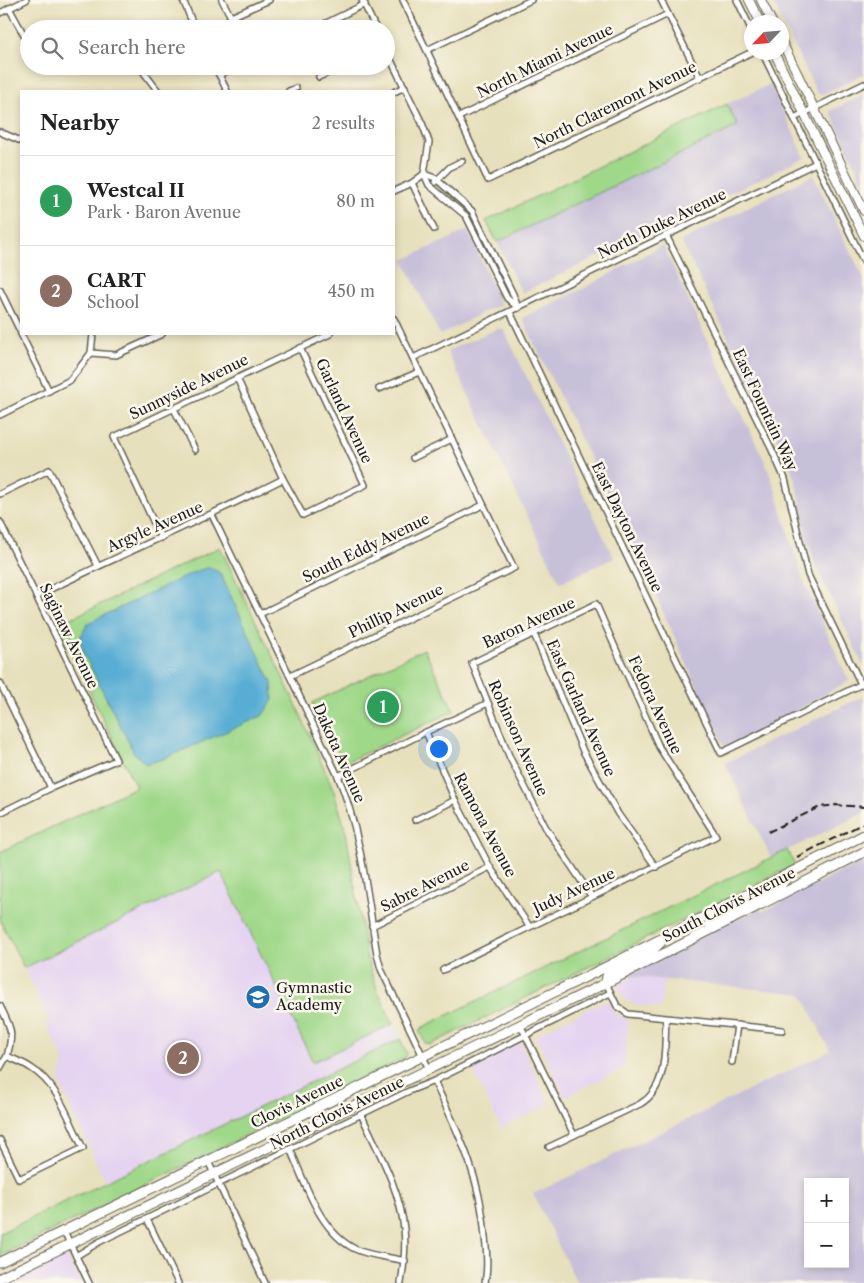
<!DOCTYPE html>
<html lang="en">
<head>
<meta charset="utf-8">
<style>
	body { margin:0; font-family:"Libre Caslon Text",serif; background:#f2f2f2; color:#222 }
	.controls { position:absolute; right:15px; bottom:15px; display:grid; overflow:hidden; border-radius:0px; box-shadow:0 2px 8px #0003 }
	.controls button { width:45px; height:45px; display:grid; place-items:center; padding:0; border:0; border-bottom:1px solid #e0e0e0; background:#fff; color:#222; font:25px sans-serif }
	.compass { position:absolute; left:744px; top:15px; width:45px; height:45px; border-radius:50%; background:#fff; box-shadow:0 2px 8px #0003; rotate:244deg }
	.you { position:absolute; left:438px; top:748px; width:18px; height:18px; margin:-12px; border:4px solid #fff; border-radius:50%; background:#1a73e8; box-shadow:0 0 0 8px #1a73e833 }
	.badge { display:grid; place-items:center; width:32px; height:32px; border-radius:50%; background:#2563eb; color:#fff; font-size:16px; font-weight:700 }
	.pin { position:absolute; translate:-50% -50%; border:2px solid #fff; box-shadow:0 1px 5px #0006 }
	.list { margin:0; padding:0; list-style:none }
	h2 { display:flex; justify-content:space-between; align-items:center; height:65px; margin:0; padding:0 20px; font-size:21px }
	h2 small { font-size:16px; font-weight:400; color:#767676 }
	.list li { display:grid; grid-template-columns:32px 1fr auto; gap:15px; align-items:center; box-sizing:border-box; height:90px; padding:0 20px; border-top:1px solid #e0e0e0 }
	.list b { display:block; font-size:19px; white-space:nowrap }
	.list p { margin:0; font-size:16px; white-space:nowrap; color:#767676 }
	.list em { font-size:16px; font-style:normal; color:#767676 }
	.icon { flex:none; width:28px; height:28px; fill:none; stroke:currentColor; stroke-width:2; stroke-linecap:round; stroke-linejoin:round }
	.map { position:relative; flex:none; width:864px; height:1283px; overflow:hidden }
	.search { position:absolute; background:#fff; box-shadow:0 2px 8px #0003; left:20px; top:20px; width:375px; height:55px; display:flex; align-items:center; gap:12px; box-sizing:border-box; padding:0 18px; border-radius:28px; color:#767676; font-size:19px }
	.panel { position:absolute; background:#fff; box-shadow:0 2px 8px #0003; left:20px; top:90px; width:375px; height:245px; border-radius:0px }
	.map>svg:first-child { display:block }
</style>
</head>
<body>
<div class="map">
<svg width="864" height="1283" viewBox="0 0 864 1283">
	<rect width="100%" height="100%" fill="#fbf7ec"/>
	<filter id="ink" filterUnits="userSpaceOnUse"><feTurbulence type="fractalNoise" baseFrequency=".02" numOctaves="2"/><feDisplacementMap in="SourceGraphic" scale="10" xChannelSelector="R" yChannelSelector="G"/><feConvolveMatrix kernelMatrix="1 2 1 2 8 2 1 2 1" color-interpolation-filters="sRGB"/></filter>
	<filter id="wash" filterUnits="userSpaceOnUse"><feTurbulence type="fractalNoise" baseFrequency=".0096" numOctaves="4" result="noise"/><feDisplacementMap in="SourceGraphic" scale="20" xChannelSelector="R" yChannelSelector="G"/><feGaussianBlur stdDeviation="1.12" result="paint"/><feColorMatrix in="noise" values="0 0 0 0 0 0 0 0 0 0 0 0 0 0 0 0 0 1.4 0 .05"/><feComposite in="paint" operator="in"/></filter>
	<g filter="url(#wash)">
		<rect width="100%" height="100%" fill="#e7e0bc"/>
		<g fill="#e5d3f1">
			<path d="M221,872L313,1062L393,1024L400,1039L105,1181L59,1082L64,1060L46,1024L50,1023L24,968Z"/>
			<path d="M635,976L664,979L661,1008L637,1005L625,1000L616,985Z"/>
			<path d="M606,1000L615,1013L629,1020L624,1068L565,1097L535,1035Z"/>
			<path d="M520,1042L550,1104L501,1128L471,1066Z"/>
			<path d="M63,1256L68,1258L81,1283H7Z"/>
		</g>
		<g fill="#c7c0d9" fill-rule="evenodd">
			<path d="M772,0H864V74L821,95L817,93Z"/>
			<path d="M770,84L805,157L522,293L497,242L738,126L727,104Z"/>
			<path d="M864,95V185L830,111Z"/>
			<path d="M813,175L864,279V667L815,564L806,535L800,498L790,465L681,241Z"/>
			<path d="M468,230L501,306L490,309L440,335L403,260Z"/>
			<path d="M663,245L707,340L766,464L775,488L802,578L849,681L726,750L637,555L522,318L584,288Z"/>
			<path d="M499,328L504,330L614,558L560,583L447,351Z"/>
			<path d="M864,696V813L771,858L725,763Z"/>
			<path d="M864,860V1283H577L533,1194L830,1051L802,994L621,975L760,908L762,912ZM808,1182H845V1264H808Z"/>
		</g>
		<g fill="#a0d88a" stroke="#5e7a53">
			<path d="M727,104L738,126L497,242L486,221Z"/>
			<path d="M220,547L298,709L334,791L346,832L367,959L377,989L393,1024L313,1062L221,872L24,968L0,920V852L136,787L57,625Z"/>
			<path d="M424,649L454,711L346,762L342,760L312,703Z"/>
			<path d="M787,850L795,865L430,1045L425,1043L419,1030L425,1026Z"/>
			<path d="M400,1039L407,1053L405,1058L0,1256V1233Z"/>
		</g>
		<path fill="#58add4" stroke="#3a6478" d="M210,567L220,573L272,683L273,700L262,716L163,759L146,764L134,753L84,654L80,638L88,623L194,572Z"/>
	</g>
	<g filter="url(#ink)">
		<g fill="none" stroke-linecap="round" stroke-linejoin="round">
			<defs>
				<g id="street">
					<path d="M183,0L195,29"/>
					<path d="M222,0L231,17"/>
					<path d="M362,0L376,29"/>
					<path d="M403,0L488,180L752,52"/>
					<path d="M661,0L700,78"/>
					<path d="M737,0L752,31"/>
					<path d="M9,8L29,44"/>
					<path d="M0,13L26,0"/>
					<path d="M219,29L231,17L269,0"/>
					<path d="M314,29L365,4"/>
					<path d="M386,50L422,123L429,142L424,174L412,183L394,191"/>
					<path d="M427,50L531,0"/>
					<path d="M762,52L864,262"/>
					<path d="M41,66L42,68L46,66"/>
					<path d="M139,66L158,91"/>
					<path d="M215,66L227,91"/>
					<path d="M219,75L237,66"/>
					<path d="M319,77L342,66"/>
					<path d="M289,91L296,88"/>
					<path d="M394,92L405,87"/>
					<path d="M459,117L668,14"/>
					<path d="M794,118L864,84"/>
					<path d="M0,132L21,141"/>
					<path d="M424,174L435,178L472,211L513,294L518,308"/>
					<path d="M424,174L429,185L466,216L507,298L518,308"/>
					<path d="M435,182L450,167L462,161"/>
					<path d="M412,183L434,229"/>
					<path d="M666,235L772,450L785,479L808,575L861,684"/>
					<path d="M0,290L21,333"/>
					<path d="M510,312L721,753L864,683"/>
					<path d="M21,334L49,391"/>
					<path d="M91,353L116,355L162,334"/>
					<path d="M91,353L93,334"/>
					<path d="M413,358L816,163"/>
					<path d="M237,378L283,479L303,515L365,485L300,348"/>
					<path d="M379,389L419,372"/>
					<path d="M174,409L195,450"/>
					<path d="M0,415L70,380L91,353"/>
					<path d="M413,458L452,439"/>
					<path d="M0,494L49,470L98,566"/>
					<path d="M212,515L338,776C361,832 367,894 377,954L381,969L429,1069"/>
					<path d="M0,522L116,760L51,788L0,813"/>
					<path d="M161,538L114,437L330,334"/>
					<path d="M36,596C118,556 202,520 283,479"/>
					<path d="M260,614L483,505"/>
					<path d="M534,634L583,751L618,814L656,867"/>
					<path d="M290,676L514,568L394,319"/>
					<path d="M0,683L51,788"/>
					<path d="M426,732L455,800L490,867L529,926"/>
					<path d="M338,776L426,732L488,703"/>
					<path d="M415,820L455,800"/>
					<path d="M372,926L490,867"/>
					<path d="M443,970C533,924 626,882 716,836L659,747L596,604L472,663L510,758L546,828L592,897"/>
					<path d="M606,983L617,1006L628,1014L782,1030"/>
					<path d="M0,1006C11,1028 14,1032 7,1056C15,1060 24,1063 31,1068C59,1085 69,1121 83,1148L19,1179L0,1140"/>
					<path d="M520,1024L574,1135"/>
					<path d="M732,1062L737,1025"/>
					<path d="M0,1068L7,1056"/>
					<path d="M434,1081C459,1134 481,1177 485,1237C487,1252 488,1268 485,1283"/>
					<path d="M361,1114C378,1151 400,1189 404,1229C406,1247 404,1265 401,1283"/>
					<path d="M549,1147L640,1104C669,1087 664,1048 666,1019"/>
					<path d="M290,1149C306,1184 319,1231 355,1249C370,1256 389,1257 405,1261"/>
					<path d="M208,1161L265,1283"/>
					<path d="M147,1219L178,1283"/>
					<path d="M64,1231L89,1283"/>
					<path d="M76,1256L99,1242L409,1091L434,1081L610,993"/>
				</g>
				<g id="secondary">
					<path d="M749,0L760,22"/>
					<path d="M761,0L772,22"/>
					<path d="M782,42L864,211"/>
					<path d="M774,52L864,236"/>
				</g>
				<g id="primary">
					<path d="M732,919L731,916L733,911L780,886L789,875"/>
					<path d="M709,924L724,916L726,905"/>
					<path d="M606,983L607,976L609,973L654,949L662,941"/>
					<path d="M0,1262L606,967L864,835"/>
					<path d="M0,1278L606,983L864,852"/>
				</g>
			</defs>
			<use href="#street" stroke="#636154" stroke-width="8"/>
			<use href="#secondary" stroke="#636154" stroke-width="10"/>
			<use href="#primary" stroke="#636154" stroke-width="11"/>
			<use href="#street" stroke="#fff" stroke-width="5"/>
			<use href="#secondary" stroke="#fff" stroke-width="8"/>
			<use href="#primary" stroke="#fff" stroke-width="9"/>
			<g stroke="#1c1c1c" stroke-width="2" stroke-dasharray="8 4" stroke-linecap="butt">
				<path d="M768,832L820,807L837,805L864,807"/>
				<path d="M797,857L864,823"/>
			</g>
		</g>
	</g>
	<defs>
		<symbol id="school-disc" viewBox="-11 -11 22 22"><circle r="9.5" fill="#1f6fb2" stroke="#fbf7ec"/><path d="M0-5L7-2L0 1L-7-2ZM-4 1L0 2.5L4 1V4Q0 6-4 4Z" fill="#fff"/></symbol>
	</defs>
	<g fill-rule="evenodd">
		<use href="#school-disc" x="244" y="983" width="28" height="28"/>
	</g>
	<g text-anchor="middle" stroke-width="5" stroke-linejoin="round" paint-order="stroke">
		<g font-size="15" fill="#1c1c1c" stroke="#fbf7ec">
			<text transform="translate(545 61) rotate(-26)" y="5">North Miami Avenue</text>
			<text transform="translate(615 105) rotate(-26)" y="5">North Claremont Avenue</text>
			<text transform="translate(662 224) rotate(-26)" y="5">North Duke Avenue</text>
			<text transform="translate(189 387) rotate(-26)" y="5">Sunnyside Avenue</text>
			<text transform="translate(765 410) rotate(65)" y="5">East Fountain Way</text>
			<text transform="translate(344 411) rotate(65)" y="5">Garland Avenue</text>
			<text transform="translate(155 527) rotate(-24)" y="5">Argyle Avenue</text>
			<text transform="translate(627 527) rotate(64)" y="5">East Dayton Avenue</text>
			<text transform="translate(366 548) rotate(-26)" y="5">South Eddy Avenue</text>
			<text transform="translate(396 611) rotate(-26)" y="5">Phillip Avenue</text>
			<text transform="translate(529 623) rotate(-25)" y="5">Baron Avenue</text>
			<text transform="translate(69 636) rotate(64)" y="5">Saginaw Avenue</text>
			<text transform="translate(655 705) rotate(65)" y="5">Fedora Avenue</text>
			<text transform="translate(581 708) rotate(66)" y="5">East Garland Avenue</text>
			<text transform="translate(518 738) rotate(66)" y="5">Robinson Avenue</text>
			<text transform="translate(339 753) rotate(66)" y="5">Dakota Avenue</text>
			<text transform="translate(485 825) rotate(62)" y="5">Ramona Avenue</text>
			<text transform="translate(425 886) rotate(-27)" y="5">Sabre Avenue</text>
			<text transform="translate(574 891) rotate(-25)" y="5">Judy Avenue</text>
			<text transform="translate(729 905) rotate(-27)" y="5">South Clovis Avenue</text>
			<text transform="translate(297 1102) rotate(-26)" y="5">Clovis Avenue</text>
			<text transform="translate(337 1113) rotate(-26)" y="5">North Clovis Avenue</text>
		</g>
		<g font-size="15" fill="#1c1c1c" stroke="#fbf7ec" text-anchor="start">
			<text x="276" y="993">Gymnastic<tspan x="276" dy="17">Academy</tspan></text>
		</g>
	</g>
</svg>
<div class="controls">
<button>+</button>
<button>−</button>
</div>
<svg class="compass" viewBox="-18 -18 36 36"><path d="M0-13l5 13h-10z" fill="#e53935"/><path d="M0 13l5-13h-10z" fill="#767676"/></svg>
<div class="you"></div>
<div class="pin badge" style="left:383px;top:707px;background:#2e9e5b">1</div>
<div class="pin badge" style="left:183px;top:1058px;background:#8d6e63">2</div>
<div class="search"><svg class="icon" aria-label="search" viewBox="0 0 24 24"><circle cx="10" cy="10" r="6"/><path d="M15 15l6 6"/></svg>Search here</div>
<section class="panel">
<h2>Nearby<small>2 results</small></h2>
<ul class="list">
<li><span class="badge" style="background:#2e9e5b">1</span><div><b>Westcal II</b><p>Park · Baron Avenue</p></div><em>80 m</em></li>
<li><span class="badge" style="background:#8d6e63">2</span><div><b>CART</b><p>School</p></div><em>450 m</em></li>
</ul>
</section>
</div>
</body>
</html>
